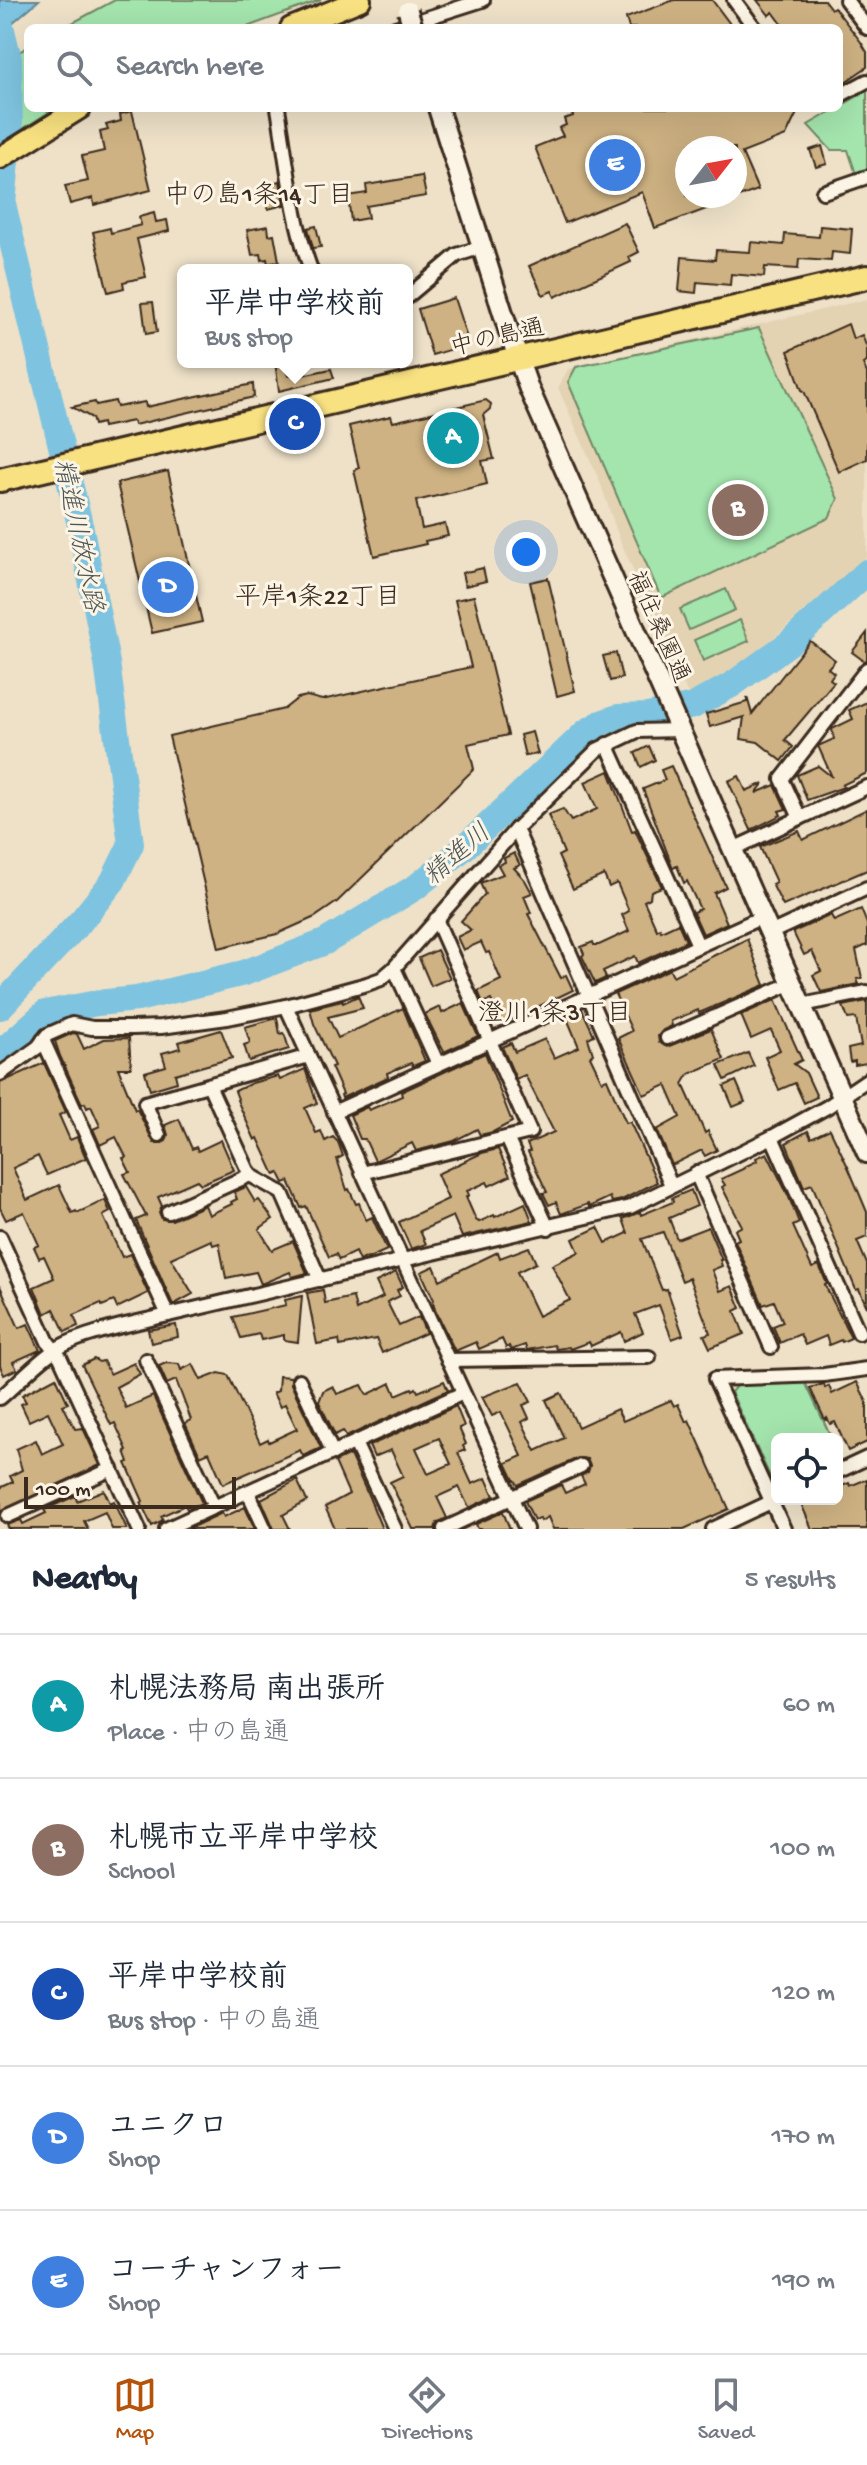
<!DOCTYPE html>
<html lang="en">
<head>
<meta charset="utf-8">
<style>
	body { margin:0; font-family:"Gochi Hand","Klee One",sans-serif; background:#f2f2f3; color:#1f2937 }
	.controls { position:absolute; right:24px; bottom:24px; display:grid; overflow:hidden; border-radius:12px; box-shadow:0 8px 32px #0002 }
	.controls button { width:72px; height:72px; display:grid; place-items:center; padding:0; border:0; border-bottom:2px solid #e0e1e3; background:#fff; color:#1f2937; font:40px sans-serif }
	.compass { position:absolute; left:675px; top:136px; width:72px; height:72px; border-radius:50%; background:#fff; box-shadow:0 8px 32px #0002; rotate:59deg }
	.scale { position:absolute; left:24px; bottom:20px; width:212px; box-sizing:border-box; padding-left:8px; border:4px solid #3b2a1e; border-top:0; font-size:22px; line-height:28px; white-space:nowrap; color:#3b2a1e; -webkit-text-stroke:6px #fcf5e5; paint-order:stroke }
	.you { position:absolute; left:526px; top:552px; width:28px; height:28px; margin:-20px; border:6px solid #fff; border-radius:50%; background:#1a73e8; box-shadow:0 0 0 12px #1a73e833 }
	.badge { display:grid; place-items:center; width:52px; height:52px; border-radius:50%; background:#b45309; color:#fff; font-size:26px; font-weight:700 }
	.pin { position:absolute; translate:-50% -50%; border:4px solid #fff; box-shadow:0 2px 8px #0006 }
	.popup { position:absolute; left:177px; top:264px; width:236px; height:104px; box-sizing:border-box; display:grid; place-content:center; border-radius:12px; background:#fff; filter:drop-shadow(0 2px 6px #0005); font-size:26px; white-space:nowrap; color:#747a83 }
	.popup b { font-size:30px; color:#1f2937 }
	.popup::after { content:''; position:absolute; left:50%; top:100%; margin-left:-16px; border:16px solid transparent; border-top-color:#fff }
	.list { margin:0; padding:0; list-style:none }
	h2 { display:flex; justify-content:space-between; align-items:center; height:104px; margin:0; padding:0 32px; font-size:34px }
	h2 small { font-size:26px; font-weight:400; color:#747a83 }
	.list li { display:grid; grid-template-columns:52px 1fr auto; gap:24px; align-items:center; box-sizing:border-box; height:144px; padding:0 32px; border-top:2px solid #e0e1e3 }
	.list b { display:block; font-size:30px; white-space:nowrap }
	.list p { margin:0; font-size:26px; white-space:nowrap; color:#747a83 }
	.list em { font-size:26px; font-style:normal; color:#747a83 }
	.icon { flex:none; width:44px; height:44px; fill:none; stroke:currentColor; stroke-width:2; stroke-linecap:round; stroke-linejoin:round }
	.map { position:relative; flex:none; width:867px; height:1529px; overflow:hidden }
	.search { position:absolute; background:#fff; box-shadow:0 8px 32px #0002; left:24px; right:24px; top:24px; height:88px; display:flex; align-items:center; gap:20px; box-sizing:border-box; padding:0 28px; border-radius:12px; color:#747a83; font-size:30px }
	.sheet { height:824px; background:#fff }
	nav { display:flex; justify-content:space-around; align-items:center; box-sizing:border-box; height:112px; border-top:2px solid #e0e1e3; background:#fff; font-size:22px; color:#747a83 }
	nav a { display:grid; justify-items:center; gap:4px }
	nav .on { color:#b45309 }
	.map>svg:first-child { display:block }
</style>
</head>
<body>
<div class="map">
<svg width="867" height="1529" viewBox="0 0 867 1529">
	<rect width="100%" height="100%" fill="#eee1c8"/>
	<filter id="ink" filterUnits="userSpaceOnUse"><feTurbulence type="fractalNoise" baseFrequency=".0125" numOctaves="2"/><feDisplacementMap in="SourceGraphic" scale="16" xChannelSelector="R" yChannelSelector="G"/><feConvolveMatrix kernelMatrix="1 2 1 2 8 2 1 2 1" color-interpolation-filters="sRGB"/></filter>
	<g filter="url(#ink)">
		<path fill="#e4d3b3" d="M867,299V557L745,663L688,694L619,538L600,482L558,388L568,369Z"/>
		<g fill="#a4e4ad" stroke="#708766" stroke-width="2">
			<path d="M115,0H321L244,28H63Z"/>
			<path d="M28,47V108H55L0,144V62Z"/>
			<path d="M867,91V170L856,174L848,150H831L808,125Z"/>
			<path d="M759,328L838,499L829,518L661,598L568,382L576,367Z"/>
			<path d="M726,589L735,610L689,630L680,609Z"/>
			<path d="M740,620L749,641L703,661L694,640Z"/>
			<path d="M805,1382L832,1439H777V1486L774,1485L731,1392L737,1385Z"/>
		</g>
		<path fill="#7ec3df" stroke="#638692" stroke-width="2" d="M0,0H39L10,25L0,29Z"/>
		<g fill="none" stroke-linecap="round" stroke-linejoin="round">
			<g stroke="#7ec3df" stroke-width="26">
				<path d="M0,22L9,59L10,126L3,204L81,529L107,663L131,844L113,881L81,921L0,1007"/>
				<path d="M0,1053L45,1013L97,1003L137,999L244,973L325,942L416,887L464,848L586,732L601,723L618,717L648,716L693,706L733,684L788,644L867,572"/>
			</g>
		</g>
		<g fill="#ceb283" stroke="#3b2a1e" stroke-width="2" fill-rule="evenodd">
			<path d="M674,0H712L733,28H629L626,18Z"/>
			<path d="M757,0H824L831,9L834,7L861,42L867,52V67L845,82L839,74V28H785L773,12L769,15Z"/>
			<path d="M579,108H794L797,113L786,136L742,153L758,190L655,228L642,192L565,223L535,147L563,136L559,128L566,125L564,119L573,116L572,111ZM687,148H735V196H687Z"/>
			<path d="M132,111L151,190L94,205L93,198L70,204L65,186L88,181L82,156L104,151L100,132L108,130L106,125L121,121L120,114Z"/>
			<path d="M822,146L827,164L816,167L810,150Z"/>
			<path d="M422,176L426,196L366,206L368,218L351,221L348,196L367,193L366,185Z"/>
			<path d="M280,181L284,205L268,209L262,185Z"/>
			<path d="M154,213L156,222L167,220L169,231L137,239L146,277L123,282L124,288L108,292L93,232L110,228L111,233L141,225L139,217Z"/>
			<path d="M625,223L639,252L629,257L631,262L555,297L552,291L543,295L529,266Z"/>
			<path d="M268,226L269,235L274,234L279,261L268,264L267,259L262,260L261,254L252,255L247,230Z"/>
			<path d="M316,226L321,247L313,248L308,228Z"/>
			<path d="M820,226L852,229L850,254L832,252L831,261L799,259L798,269L765,267L764,277L731,274L730,285L697,282L696,293L679,291L682,257L715,260L716,250L750,252L751,242L784,245L785,234L819,237Z"/>
			<path d="M454,298L469,344L432,355L418,309Z"/>
			<path d="M153,302L157,332L146,334L142,303Z"/>
			<path d="M848,324L853,339L862,335L867,348V362L863,364L867,373V459L839,472L804,391L802,390L788,351Z"/>
			<path d="M275,362H284L288,376L296,373L297,376L331,369L334,378L279,391Z"/>
			<path d="M253,384L254,397L134,425L133,421L103,427L102,423L94,425L92,418L72,407L95,402L96,405L115,401L117,407L145,402L146,407Z"/>
			<path d="M486,400L491,404L490,409L483,415L494,459L482,461L487,484L416,501L422,529L445,524L448,536L425,541L426,544L374,556L354,470L359,468L349,426L391,416L393,422Z"/>
			<path d="M168,471L202,622L152,633L117,483Z"/>
			<path d="M483,568L486,581L465,586L462,573Z"/>
			<path d="M548,578L575,691L557,696L530,582Z"/>
			<path d="M474,596L508,735L468,744L474,769L337,902L315,917L277,934L219,948L169,736L284,709L298,698L307,696L322,700L471,667L455,600Z"/>
			<path d="M867,633V660L864,661L852,652Z"/>
			<path d="M810,641L835,660L828,668L834,673L830,679L834,682L785,740L793,747L782,761L758,742L741,739L744,717L710,727L706,714L747,702V697L752,714Z"/>
			<path d="M616,653L622,678L610,681L603,656Z"/>
			<path d="M867,702V773L842,785L844,787L807,800L797,775L818,766L832,777L818,746L834,739L832,729L853,719L849,710Z"/>
			<path d="M532,732L538,754L525,756L520,735Z"/>
			<path d="M649,746L655,760L641,767L635,753Z"/>
			<path d="M671,766L726,887L714,893L727,923L703,934L693,912L700,909L687,881L684,883L677,866L673,868L643,789L665,780L661,770Z"/>
			<path d="M609,771L632,831L635,830L662,887L651,891L650,898L644,901L657,930L660,928L661,931L678,923L686,941L638,963L635,956L603,971L606,978L595,983L582,956L584,954L581,947L593,942L594,945H599L629,931L622,915L629,911L617,883L609,887L604,875L573,889L558,856L564,853L548,815L563,809L571,821L597,809L585,782Z"/>
			<path d="M739,776L746,791L764,783L756,793L775,785L786,809L779,811L781,815L751,830L728,781Z"/>
			<path d="M867,809V870L783,906L772,884L776,882L760,847L799,831L803,840Z"/>
			<path d="M514,853L520,865L514,868L525,880L532,893L524,896L531,913L528,914L561,978L566,975L573,990L502,1024L491,1000L483,1003L478,991L501,980L489,952L486,953L481,942L463,950L457,937L471,930L461,921L485,894L480,883L503,874L498,865L505,862L504,858Z"/>
			<path d="M861,909L867,924V945L856,950L862,978L857,979L859,984L821,992L813,975L821,971L812,951L804,955L793,932L831,915L834,921Z"/>
			<path d="M747,939L765,985L699,1013L698,1010L671,1021L672,1026L663,1030L658,1036L659,1042L667,1047L711,1029L724,1059L689,1074L683,1084L705,1133L708,1131L717,1150L705,1156L702,1151H700L672,1165L657,1130L680,1117L666,1085L644,1095L618,1038L632,1031L615,994L670,969L673,976Z"/>
			<path d="M437,950L450,978L431,986L419,958Z"/>
			<path d="M358,996L363,1008L328,1017L338,1038L403,1008L425,1061L413,1066L411,1063L387,1073L388,1077L342,1098L341,1095L343,1094L331,1067L334,1066L314,1024L310,1009L342,1001L343,1003Z"/>
			<path d="M775,1000L802,1060L794,1064L806,1073L817,1097L804,1103L795,1083L779,1090L765,1057L780,1050L771,1030L751,1039L741,1015Z"/>
			<path d="M867,1001V1063L855,1065V1061L850,1062L848,1049L861,1046L856,1018L848,1019L843,1006Z"/>
			<path d="M463,1003L478,1036L444,1052L425,1014L440,1007L442,1013Z"/>
			<path d="M582,1009L594,1035L588,1038L593,1054L590,1056L602,1081L607,1079L626,1123L630,1122L657,1182L622,1200L612,1202L610,1197L589,1207L588,1204L561,1214L556,1202L549,1205L543,1193L547,1192L528,1152L530,1151L527,1144L554,1132L525,1075L516,1079L502,1047L511,1043L515,1052L545,1039L554,1058L579,1047L566,1016Z"/>
			<path d="M277,1018L280,1034L283,1033L285,1036L289,1049L249,1061L244,1045L250,1043L245,1027Z"/>
			<path d="M221,1030L232,1058L175,1074L177,1082L150,1090L145,1072L166,1066L162,1053L181,1048L179,1042Z"/>
			<path d="M73,1033L77,1034L84,1049L104,1039L129,1038L131,1068H118L135,1110L137,1109L154,1143H162L166,1141L168,1135L165,1125L179,1119L192,1149L196,1147L198,1151L221,1140L234,1170L201,1184L197,1180L158,1197L162,1206L159,1212L162,1219L172,1220L205,1205L209,1215L232,1204L231,1202L237,1199L234,1192L246,1187L255,1202L259,1200L273,1219L259,1229L272,1250L293,1241L307,1273L292,1277L290,1272L261,1284L256,1272L226,1278L219,1243L213,1245L211,1240L171,1258L193,1294L173,1305L136,1220L146,1216L124,1174L130,1172L123,1158L126,1157L116,1137L100,1145L93,1129L100,1126L91,1106L87,1108L85,1103L82,1104L60,1056L55,1041Z"/>
			<path d="M485,1053L512,1122L493,1132L480,1135L477,1129L454,1141L416,1151L412,1143L375,1161L365,1139H360L350,1115L367,1107L369,1110L402,1096L401,1092Z"/>
			<path d="M748,1053L754,1066L725,1080L718,1065Z"/>
			<path d="M44,1063L66,1112L59,1115L70,1140L77,1137L86,1158L47,1175L38,1156L13,1168L27,1200L59,1185L72,1213L76,1211L77,1213L105,1200L110,1212L103,1216L122,1257L130,1254L148,1293L117,1308L114,1301L102,1306L101,1303L74,1315L78,1326L65,1332L54,1309L45,1314L34,1287L54,1278L44,1256L39,1258L34,1247L39,1245L24,1212L6,1220L0,1208V1083Z"/>
			<path d="M305,1069L317,1103L305,1108L316,1133L321,1131L325,1141L333,1137L338,1142L343,1156L337,1159L347,1190L349,1189L356,1204L359,1203L366,1220L372,1217L387,1250L367,1259L366,1258L359,1261L355,1252L339,1260L336,1254L329,1257L306,1206L301,1208L289,1181L284,1183L279,1173L275,1175L258,1138L255,1140L237,1100L238,1099L235,1091L252,1083L278,1076L280,1080Z"/>
			<path d="M736,1081L745,1102L733,1107L724,1086Z"/>
			<path d="M830,1129L849,1169L867,1212V1237L857,1241L867,1264V1307L859,1289L856,1290L812,1184L804,1187L786,1143L808,1131L811,1138Z"/>
			<path d="M498,1149L510,1176L489,1186L487,1182L467,1191L469,1195L466,1197L476,1220L479,1222L494,1215L495,1217L525,1203L532,1221L462,1237L453,1216L420,1231L426,1244L411,1249L399,1222L448,1199L437,1174L482,1153Z"/>
			<path d="M767,1153L788,1195L799,1223L793,1226L812,1268L819,1265L827,1284L825,1285L851,1338L842,1342L841,1340L829,1345L826,1336L805,1345L800,1334L780,1343L773,1326L783,1322L774,1301L763,1305L735,1241L739,1239L735,1230L742,1226L722,1187L725,1185L721,1179L745,1168L744,1167L757,1161L756,1158Z"/>
			<path d="M691,1190L697,1206L669,1218L677,1239L708,1227L722,1260H720L722,1266L712,1270L720,1291L732,1286L741,1308L735,1311L744,1334L710,1348L704,1335L710,1333L689,1278L682,1281L663,1232L642,1239L662,1290L667,1289L683,1335L672,1339L659,1305L635,1314L643,1332L624,1341L621,1332L591,1346L589,1342L570,1349L569,1347L556,1349L554,1345L527,1350L525,1345L511,1350L509,1346L506,1348L502,1339L479,1349L476,1342L455,1351L435,1310L433,1301L434,1300L421,1272L434,1266L440,1280L498,1252L500,1258L529,1247L536,1263L517,1272L538,1316L570,1300L552,1265L579,1252L573,1239L598,1227L606,1243L628,1233L623,1219L640,1212L641,1215L673,1202L672,1198Z"/>
			<path d="M396,1272L403,1287L397,1290L400,1296L387,1302L399,1326L419,1317L426,1333L382,1353L376,1339L340,1346L339,1340L317,1344L307,1293L323,1290L325,1303L353,1297L356,1310L383,1297L376,1282Z"/>
			<path d="M0,1286L19,1328L28,1324L40,1350L13,1362L17,1369L4,1375L0,1366Z"/>
			<path d="M302,1296L298,1342L284,1340V1335L261,1340L259,1334L241,1338L233,1317L286,1305L285,1300Z"/>
			<path d="M176,1325L178,1337L151,1343L148,1330Z"/>
			<path d="M94,1359L99,1362L103,1361L110,1374L134,1363L140,1374L116,1387L126,1408L153,1396L202,1503L187,1509L185,1505L161,1516L163,1520L152,1526L141,1503L143,1501L126,1463L129,1462L125,1451L127,1450L115,1423L111,1425L82,1365Z"/>
			<path d="M166,1363L179,1364L181,1370L193,1364L201,1380L219,1373L228,1375L260,1443L268,1439L269,1442L297,1429L285,1404L280,1407L273,1393L278,1391L279,1376L291,1377V1384L321,1448L303,1456L300,1450L223,1484L209,1452L200,1456L185,1423L191,1420L176,1380L167,1384L159,1366Z"/>
			<path d="M56,1377L68,1403L63,1405L75,1429L83,1428L100,1465L1,1511L0,1488L13,1482L10,1476L22,1470L16,1449L36,1440L42,1454L63,1444L48,1412L29,1421L21,1404L26,1402L22,1395Z"/>
			<path d="M444,1381L448,1390L346,1437L343,1431L335,1435L319,1402L323,1391L333,1386L337,1394L362,1385L367,1395L391,1383L396,1395L412,1388L413,1390L416,1388L418,1392Z"/>
			<path d="M521,1382L531,1402L523,1405L529,1418L522,1422L536,1451L564,1438L546,1400L561,1393L578,1427L617,1409L623,1421L671,1400L674,1406L678,1404L686,1422L689,1420L729,1509L684,1529H553L548,1517L541,1521L540,1518L534,1520L525,1501L561,1485L565,1493L585,1484L581,1476L588,1472L590,1466L587,1459L578,1458L518,1485L515,1480H514L506,1463L522,1456L501,1412L492,1416L482,1397Z"/>
			<path d="M857,1382L867,1402V1442L848,1451L835,1422L830,1424L827,1418L825,1420L810,1388L824,1384L825,1388L829,1386L832,1394Z"/>
			<path d="M456,1406L464,1426L459,1428L466,1444L463,1446L465,1450L458,1453L472,1484L486,1478L494,1496L469,1508L459,1487L437,1497L447,1518L437,1523L435,1529H413L390,1482L403,1476L391,1450L374,1457L369,1446ZM439,1438L451,1464L428,1474L416,1448Z"/>
			<path d="M350,1455L369,1497L382,1529H335L325,1507L349,1494L335,1462Z"/>
			<path d="M867,1479V1529H812L799,1499H837V1488L849,1483L850,1486Z"/>
			<path d="M297,1480L307,1501L283,1515L290,1529H274L261,1499Z"/>
			<path d="M104,1490L110,1503L114,1501L127,1529H112L105,1512L84,1521L88,1529H9L7,1525L21,1520L23,1524L46,1513L44,1510L75,1496L77,1501Z"/>
			<path d="M245,1507L255,1529H188L222,1513L224,1517Z"/>
			<path d="M503,1512L510,1529H478L476,1524Z"/>
		</g>
		<g fill="none" stroke-linecap="round" stroke-linejoin="round">
			<defs>
				<g id="street">
					<path d="M734,0L755,28"/>
					<path d="M846,0L867,28"/>
					<path d="M395,28L483,0"/>
					<path d="M839,96L867,81"/>
					<path d="M278,108C287,162 292,219 311,270"/>
					<path d="M823,192L867,177"/>
					<path d="M407,297L457,255L482,247"/>
					<path d="M607,744L698,945"/>
					<path d="M800,818L782,779L867,669"/>
					<path d="M516,829L671,1185"/>
					<path d="M733,849L867,787"/>
					<path d="M770,933L867,888"/>
					<path d="M394,968L438,1064"/>
					<path d="M802,1005L867,992"/>
					<path d="M286,1006L526,1529"/>
					<path d="M667,1038L792,983"/>
					<path d="M43,1040L168,1315"/>
					<path d="M0,1074L38,1047L47,1035L72,1024L92,1028H133L161,1027L227,1018L286,1006L367,984L381,979L394,968L516,829L597,750L637,731L680,730"/>
					<path d="M209,1085L250,1175L282,1193L320,1280"/>
					<path d="M334,1112L762,917"/>
					<path d="M159,1135L145,1103L309,1056"/>
					<path d="M772,1137L859,1333"/>
					<path d="M507,1138L548,1228"/>
					<path d="M362,1173L530,1132L436,919"/>
					<path d="M696,1173L771,1347"/>
					<path d="M168,1212L250,1175"/>
					<path d="M0,1237L48,1342L60,1357L139,1529"/>
					<path d="M146,1360L214,1507"/>
					<path d="M448,1360L649,1357"/>
					<path d="M299,1380L333,1453"/>
					<path d="M0,1398C19,1382 37,1361 58,1348C86,1332 136,1323 168,1315L630,1207L772,1137L827,1107L867,1080"/>
					<path d="M355,1443L395,1529"/>
					<path d="M837,1472L867,1458"/>
					<path d="M248,1492L265,1529"/>
					<path d="M8,1516L112,1469"/>
					<path d="M166,1529L463,1393"/>
					<path d="M444,1529L581,1466"/>
					<path d="M713,1529L777,1499"/>
					<path d="M784,1529L715,1379L824,1375L867,1369"/>
				</g>
				<path id="secondary" d="M438,108L509,332L529,389L867,1153"/>
				<g id="primary">
					<path d="M291,28L360,0"/>
					<path d="M0,158L80,108"/>
				</g>
				<path id="highway" d="M0,480L867,277"/>
			</defs>
			<use href="#street" stroke="#3b2a1e" stroke-width="18"/>
			<use href="#secondary" stroke="#3b2a1e" stroke-width="24"/>
			<use href="#primary" stroke="#3b2a1e" stroke-width="26"/>
			<use href="#highway" stroke="#3b2a1e" stroke-width="28"/>
			<use href="#street" stroke="#fcf5e5" stroke-width="12"/>
			<use href="#secondary" stroke="#fcf5e5" stroke-width="18"/>
			<use href="#primary" stroke="#f8e181" stroke-width="20"/>
			<use href="#highway" stroke="#f8e181" stroke-width="22"/>
			<defs>
				<path id="secondary-bridge" d="M408,11L413,28"/>
			</defs>
			<use href="#secondary-bridge" stroke="#3b2a1e" stroke-width="24" stroke-linecap="butt"/>
			<use href="#secondary-bridge" stroke="#fcf5e5" stroke-width="18"/>
		</g>
	</g>
	<g text-anchor="middle" stroke-width="6" stroke-linejoin="round" paint-order="stroke">
		<g font-size="24" fill="#3b2a1e" stroke="#fcf5e5">
			<text transform="translate(497 336) rotate(-13)" y="8">中の島通</text>
			<text transform="translate(660 626) rotate(66)" y="8">福住桑園通</text>
		</g>
		<g font-size="26" fill="#3b2a1e" stroke="#fcf5e5">
			<text x="259" y="202">中の島1条14丁目</text>
			<text x="318" y="604">平岸1条22丁目</text>
			<text x="555" y="1020">澄川1条3丁目</text>
		</g>
		<g font-size="26" font-style="italic" fill="#4f5858" stroke="#fcf5e5">
			<text transform="translate(80 535) rotate(78)" y="9">精進川放水路</text>
			<text transform="translate(456 853) rotate(-41)" y="9">精進川</text>
		</g>
	</g>
</svg>
<div class="controls">
<button><svg class="icon" aria-label="locate" viewBox="0 0 24 24"><circle cx="12" cy="12" r="6"/><path d="M12 2v4M12 18v4M2 12h4M18 12h4"/></svg></button>
</div>
<svg class="compass" viewBox="-18 -18 36 36"><path d="M0-13l5 13h-10z" fill="#e53935"/><path d="M0 13l5-13h-10z" fill="#747a83"/></svg>
<div class="scale">100 m</div>
<div class="you"></div>
<div class="pin badge" style="left:453px;top:438px;background:#0f9aa8">A</div>
<div class="pin badge" style="left:738px;top:510px;background:#8d6e63">B</div>
<div class="pin badge" style="left:295px;top:424px;background:#1a4fb4">C</div>
<div class="popup"><b>平岸中学校前</b>Bus stop</div>
<div class="pin badge" style="left:168px;top:587px;background:#3f7fe0">D</div>
<div class="pin badge" style="left:615px;top:165px;background:#3f7fe0">E</div>
<div class="search"><svg class="icon" aria-label="search" viewBox="0 0 24 24"><circle cx="10" cy="10" r="6"/><path d="M15 15l6 6"/></svg>Search here</div>
</div>
<section class="sheet">
<h2>Nearby<small>5 results</small></h2>
<ul class="list">
<li><span class="badge" style="background:#0f9aa8">A</span><div><b>札幌法務局 南出張所</b><p>Place · 中の島通</p></div><em>60 m</em></li>
<li><span class="badge" style="background:#8d6e63">B</span><div><b>札幌市立平岸中学校</b><p>School</p></div><em>100 m</em></li>
<li><span class="badge" style="background:#1a4fb4">C</span><div><b>平岸中学校前</b><p>Bus stop · 中の島通</p></div><em>120 m</em></li>
<li><span class="badge" style="background:#3f7fe0">D</span><div><b>ユニクロ</b><p>Shop</p></div><em>170 m</em></li>
<li><span class="badge" style="background:#3f7fe0">E</span><div><b>コーチャンフォー</b><p>Shop</p></div><em>190 m</em></li>
</ul>
</section>
<nav>
<a class="on"><svg class="icon" aria-label="map" viewBox="0 0 24 24"><path d="M3 6l6-2 6 2 6-2v14l-6 2-6-2-6 2zM9 4v14M15 6v14"/></svg>Map</a>
<a><svg class="icon" aria-label="directions" viewBox="0 0 24 24"><path d="M12 3l9 9-9 9-9-9zM9 14v-3h6M13 9l2 2-2 2"/></svg>Directions</a>
<a><svg class="icon" aria-label="saved" viewBox="0 0 24 24"><path d="M7 4h10v16l-5-4-5 4z"/></svg>Saved</a>
</nav>
</body>
</html>
